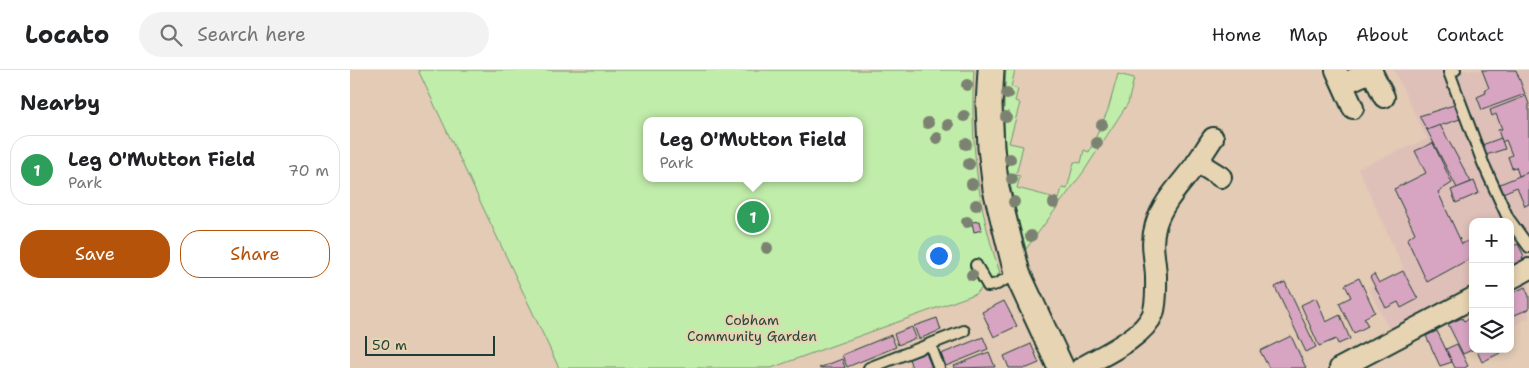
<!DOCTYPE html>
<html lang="en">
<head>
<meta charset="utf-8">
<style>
	body { margin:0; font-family:"Shantell Sans",sans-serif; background:#f2f2f2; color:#202124 }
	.controls { position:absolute; right:15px; bottom:15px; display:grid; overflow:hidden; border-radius:10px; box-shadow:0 2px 8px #0003 }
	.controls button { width:45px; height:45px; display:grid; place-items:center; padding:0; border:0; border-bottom:1px solid #e0e0e0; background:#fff; color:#202124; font:25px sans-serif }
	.scale { position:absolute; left:15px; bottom:12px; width:130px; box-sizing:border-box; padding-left:5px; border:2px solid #1f3d34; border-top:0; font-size:14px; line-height:18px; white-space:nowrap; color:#1f3d34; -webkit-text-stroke:4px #e6d4b2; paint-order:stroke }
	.you { position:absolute; left:588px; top:185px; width:18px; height:18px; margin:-12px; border:4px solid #fff; border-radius:50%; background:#1a73e8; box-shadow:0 0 0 8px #1a73e833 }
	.badge { display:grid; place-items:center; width:32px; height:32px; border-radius:50%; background:#b45309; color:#fff; font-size:16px; font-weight:700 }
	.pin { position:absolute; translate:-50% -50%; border:2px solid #fff; box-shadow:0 1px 5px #0006 }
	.popup { position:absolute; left:293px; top:47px; width:220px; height:65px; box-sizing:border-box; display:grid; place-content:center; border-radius:10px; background:#fff; filter:drop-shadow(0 1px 4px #0005); font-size:16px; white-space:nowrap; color:#757577 }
	.popup b { font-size:19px; color:#202124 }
	.popup::after { content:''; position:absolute; left:50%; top:100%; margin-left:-10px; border:10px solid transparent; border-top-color:#fff }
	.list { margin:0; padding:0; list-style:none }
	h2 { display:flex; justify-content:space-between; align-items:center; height:65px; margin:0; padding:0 20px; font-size:21px }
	h2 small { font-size:16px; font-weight:400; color:#757577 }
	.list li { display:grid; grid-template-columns:32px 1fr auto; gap:15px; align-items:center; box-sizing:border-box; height:70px; margin:0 10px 10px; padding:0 10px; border:1px solid #e0e0e0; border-radius:20px }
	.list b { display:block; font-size:19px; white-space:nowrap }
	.list p { margin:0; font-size:16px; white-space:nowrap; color:#757577 }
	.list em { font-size:16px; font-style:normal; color:#757577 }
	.actions { display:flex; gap:10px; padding:15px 20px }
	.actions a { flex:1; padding:11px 0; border:1px solid #b45309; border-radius:20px; text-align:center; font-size:18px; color:#b45309 }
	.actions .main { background:#b45309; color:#fff }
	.icon { flex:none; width:28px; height:28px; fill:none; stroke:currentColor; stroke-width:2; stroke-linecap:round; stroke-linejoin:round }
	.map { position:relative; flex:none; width:1179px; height:298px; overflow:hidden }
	header { display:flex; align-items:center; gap:30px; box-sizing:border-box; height:70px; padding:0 25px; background:#fff; border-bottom:1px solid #e0e0e0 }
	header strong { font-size:24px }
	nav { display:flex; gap:28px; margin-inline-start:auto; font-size:18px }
	.search { width:350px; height:45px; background:#f2f2f2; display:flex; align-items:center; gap:12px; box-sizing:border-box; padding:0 18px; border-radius:28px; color:#757577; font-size:19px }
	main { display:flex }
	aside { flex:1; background:#fff }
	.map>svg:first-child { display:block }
</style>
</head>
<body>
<header>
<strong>Locato</strong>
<div class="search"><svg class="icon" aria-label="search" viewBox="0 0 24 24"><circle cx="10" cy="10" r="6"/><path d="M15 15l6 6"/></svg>Search here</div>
<nav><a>Home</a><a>Map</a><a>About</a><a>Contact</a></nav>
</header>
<main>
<aside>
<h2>Nearby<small></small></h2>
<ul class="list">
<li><span class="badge" style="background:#2e9e5b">1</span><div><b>Leg O'Mutton Field</b><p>Park</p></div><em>70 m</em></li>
</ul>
<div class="actions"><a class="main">Save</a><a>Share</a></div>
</aside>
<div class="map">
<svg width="1179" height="298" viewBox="0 0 1179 298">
	<rect width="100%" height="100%" fill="#e3cbb5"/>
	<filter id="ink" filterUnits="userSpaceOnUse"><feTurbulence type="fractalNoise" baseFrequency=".02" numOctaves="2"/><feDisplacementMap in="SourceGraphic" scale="10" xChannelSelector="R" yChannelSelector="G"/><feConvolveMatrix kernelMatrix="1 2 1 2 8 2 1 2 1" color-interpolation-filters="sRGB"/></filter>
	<g filter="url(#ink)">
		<path fill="#dfc0b9" d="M1044,0H1179V248L1160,258V152H1123V242L1049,279L1018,217L1054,200L1008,98L1077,69Z"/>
		<g fill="#c1edaa" stroke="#70956f" fill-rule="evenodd">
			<path d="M68,0H624C620,70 627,137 650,203L625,224L421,298H209ZM297,51H509V108H297Z"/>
			<path d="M656,0H665L661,17L668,19L665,31L670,33L659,73L673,76L666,105L670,106L667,118L709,129L712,118L717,119L724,92L731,93L734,80L739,82L758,40L768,4L784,8L778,33L734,101L676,179C665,138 654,96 654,54C653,36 655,18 656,0Z"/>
		</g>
		<g fill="#d7a5c2" stroke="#1f3d34">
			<path d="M1132,0H1166L1175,24L1132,40L1127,27L1136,23L1135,20L1139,18Z"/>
			<path d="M1176,26L1179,34V102L1169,106L1166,97L1162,98L1158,87L1162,85L1156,70L1152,72L1148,60L1152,59L1146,44L1142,46L1140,40Z"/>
			<path d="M1107,34L1113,48L1077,60L1069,46Z"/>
			<path d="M1090,55L1121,112L1107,118L1077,60Z"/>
			<path d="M1151,68L1155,79L1136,85L1132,75Z"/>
			<path d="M1083,73L1102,113L1088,122L1112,174L1123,168V187L1077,212L1057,169L1065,163L1044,119L1076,103L1065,81Z"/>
			<path d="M1179,102V134L1175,136L1167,117L1153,123L1150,114Z"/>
			<path d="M1124,111L1129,123L1106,133L1101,120Z"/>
			<path d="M630,151L632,160L624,162L622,152Z"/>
			<path d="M1168,174L1174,186L1172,187L1176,196L1160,203V175L1161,177Z"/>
			<path d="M1053,201L1068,229L1051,238L1048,232L1036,238L1020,207L1024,204L1029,213Z"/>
			<path d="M1009,208L1025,242L1014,248L1018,256L1004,263L989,233L1001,227L995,215Z"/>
			<path d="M935,212L966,277L956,282L925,217Z"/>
			<path d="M1175,217L1179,226V239L1160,247V224Z"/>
			<path d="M966,228L976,252L990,245L1000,269L988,274L986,269L969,276L951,235Z"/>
			<path d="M654,231L667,256L644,267L632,242Z"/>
			<path d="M1123,243L1124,279L1113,284L1098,254L1112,248L1114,251L1120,248L1119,245Z"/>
			<path d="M587,248L591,260L569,269L564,256Z"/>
			<path d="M562,257L566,268L548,275L544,264Z"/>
			<path d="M1087,261L1102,292L1090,296L1076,266Z"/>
			<path d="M541,265L546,277L497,297L492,285Z"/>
			<path d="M941,266L956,298H919L910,281Z"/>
			<path d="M633,267L638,279L596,296L591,284Z"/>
			<path d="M681,274L689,293L677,298H659L654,286Z"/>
			<path d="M1107,274L1118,296L1114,298H1105L1096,279Z"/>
			<path d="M1126,279H1148L1150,283L1132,292Z"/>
			<path d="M639,282L645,297L605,298L604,296Z"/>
			<path d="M576,283L582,298H562L559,289Z"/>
			<path d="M492,289L495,298H469Z"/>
		</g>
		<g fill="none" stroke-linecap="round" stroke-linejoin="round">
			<defs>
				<g id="service">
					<path d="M1105,0L1099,2L1133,93L1158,148L1179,177"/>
					<path d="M626,195L638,216L647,214L667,203"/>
					<path d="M580,274L589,298"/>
					<path d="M519,298L614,261"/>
				</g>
				<g id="minor">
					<path d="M986,0L1003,38"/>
					<path d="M1021,0L1034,27"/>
					<path d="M993,14L1022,1"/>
					<path d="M847,92L871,107"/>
					<path d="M1160,209L1179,199"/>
					<path d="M731,298C753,285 793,268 803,244C807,232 806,218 806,206C805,186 800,174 806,154C813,131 832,113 846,94C852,85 857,77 863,68"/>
					<path d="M990,298L1123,228"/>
				</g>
				<path id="tertiary" d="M641,0L639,35L641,78L646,119L667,203L711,298"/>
			</defs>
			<use href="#service" stroke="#1f3d34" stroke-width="14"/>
			<use href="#minor" stroke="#1f3d34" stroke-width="24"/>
			<use href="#tertiary" stroke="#1f3d34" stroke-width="29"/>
			<use href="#service" stroke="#e6d4b2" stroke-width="10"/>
			<use href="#minor" stroke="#e6d4b2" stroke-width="20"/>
			<use href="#tertiary" stroke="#e6d4b2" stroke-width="25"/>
		</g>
		<g fill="#7c8271">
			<circle cx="617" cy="15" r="6"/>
			<circle cx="657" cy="24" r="6"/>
			<circle cx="614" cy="46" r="6"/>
			<circle cx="656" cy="47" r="6"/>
			<circle cx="578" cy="53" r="6"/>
			<circle cx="598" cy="55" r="6"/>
			<circle cx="752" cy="55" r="6"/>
			<circle cx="587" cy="68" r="6"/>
			<circle cx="747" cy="73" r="6"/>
			<circle cx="616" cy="74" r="6"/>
			<circle cx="660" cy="89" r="6"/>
			<circle cx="619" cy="94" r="6"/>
			<circle cx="662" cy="109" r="6"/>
			<circle cx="622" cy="114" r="6"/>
			<circle cx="664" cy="132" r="6"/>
			<circle cx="704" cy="133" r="6"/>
			<circle cx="626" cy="135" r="6"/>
			<circle cx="617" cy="152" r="6"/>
			<circle cx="681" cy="166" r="6"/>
			<circle cx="417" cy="178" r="6"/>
			<circle cx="622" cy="205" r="6"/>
		</g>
	</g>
	<g text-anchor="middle" stroke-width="4.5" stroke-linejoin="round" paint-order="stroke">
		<g font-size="14" fill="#27463a" stroke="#e6d4b2">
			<text x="402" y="255">Cobham<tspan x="402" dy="16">Community Garden</tspan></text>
		</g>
	</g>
</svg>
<div class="controls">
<button>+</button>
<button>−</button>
<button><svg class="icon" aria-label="layers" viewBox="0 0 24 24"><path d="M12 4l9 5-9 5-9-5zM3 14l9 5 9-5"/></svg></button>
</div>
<div class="scale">50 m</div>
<div class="you"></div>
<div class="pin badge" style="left:403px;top:147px;background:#2e9e5b">1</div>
<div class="popup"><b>Leg O'Mutton Field</b>Park</div>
</div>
</main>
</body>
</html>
